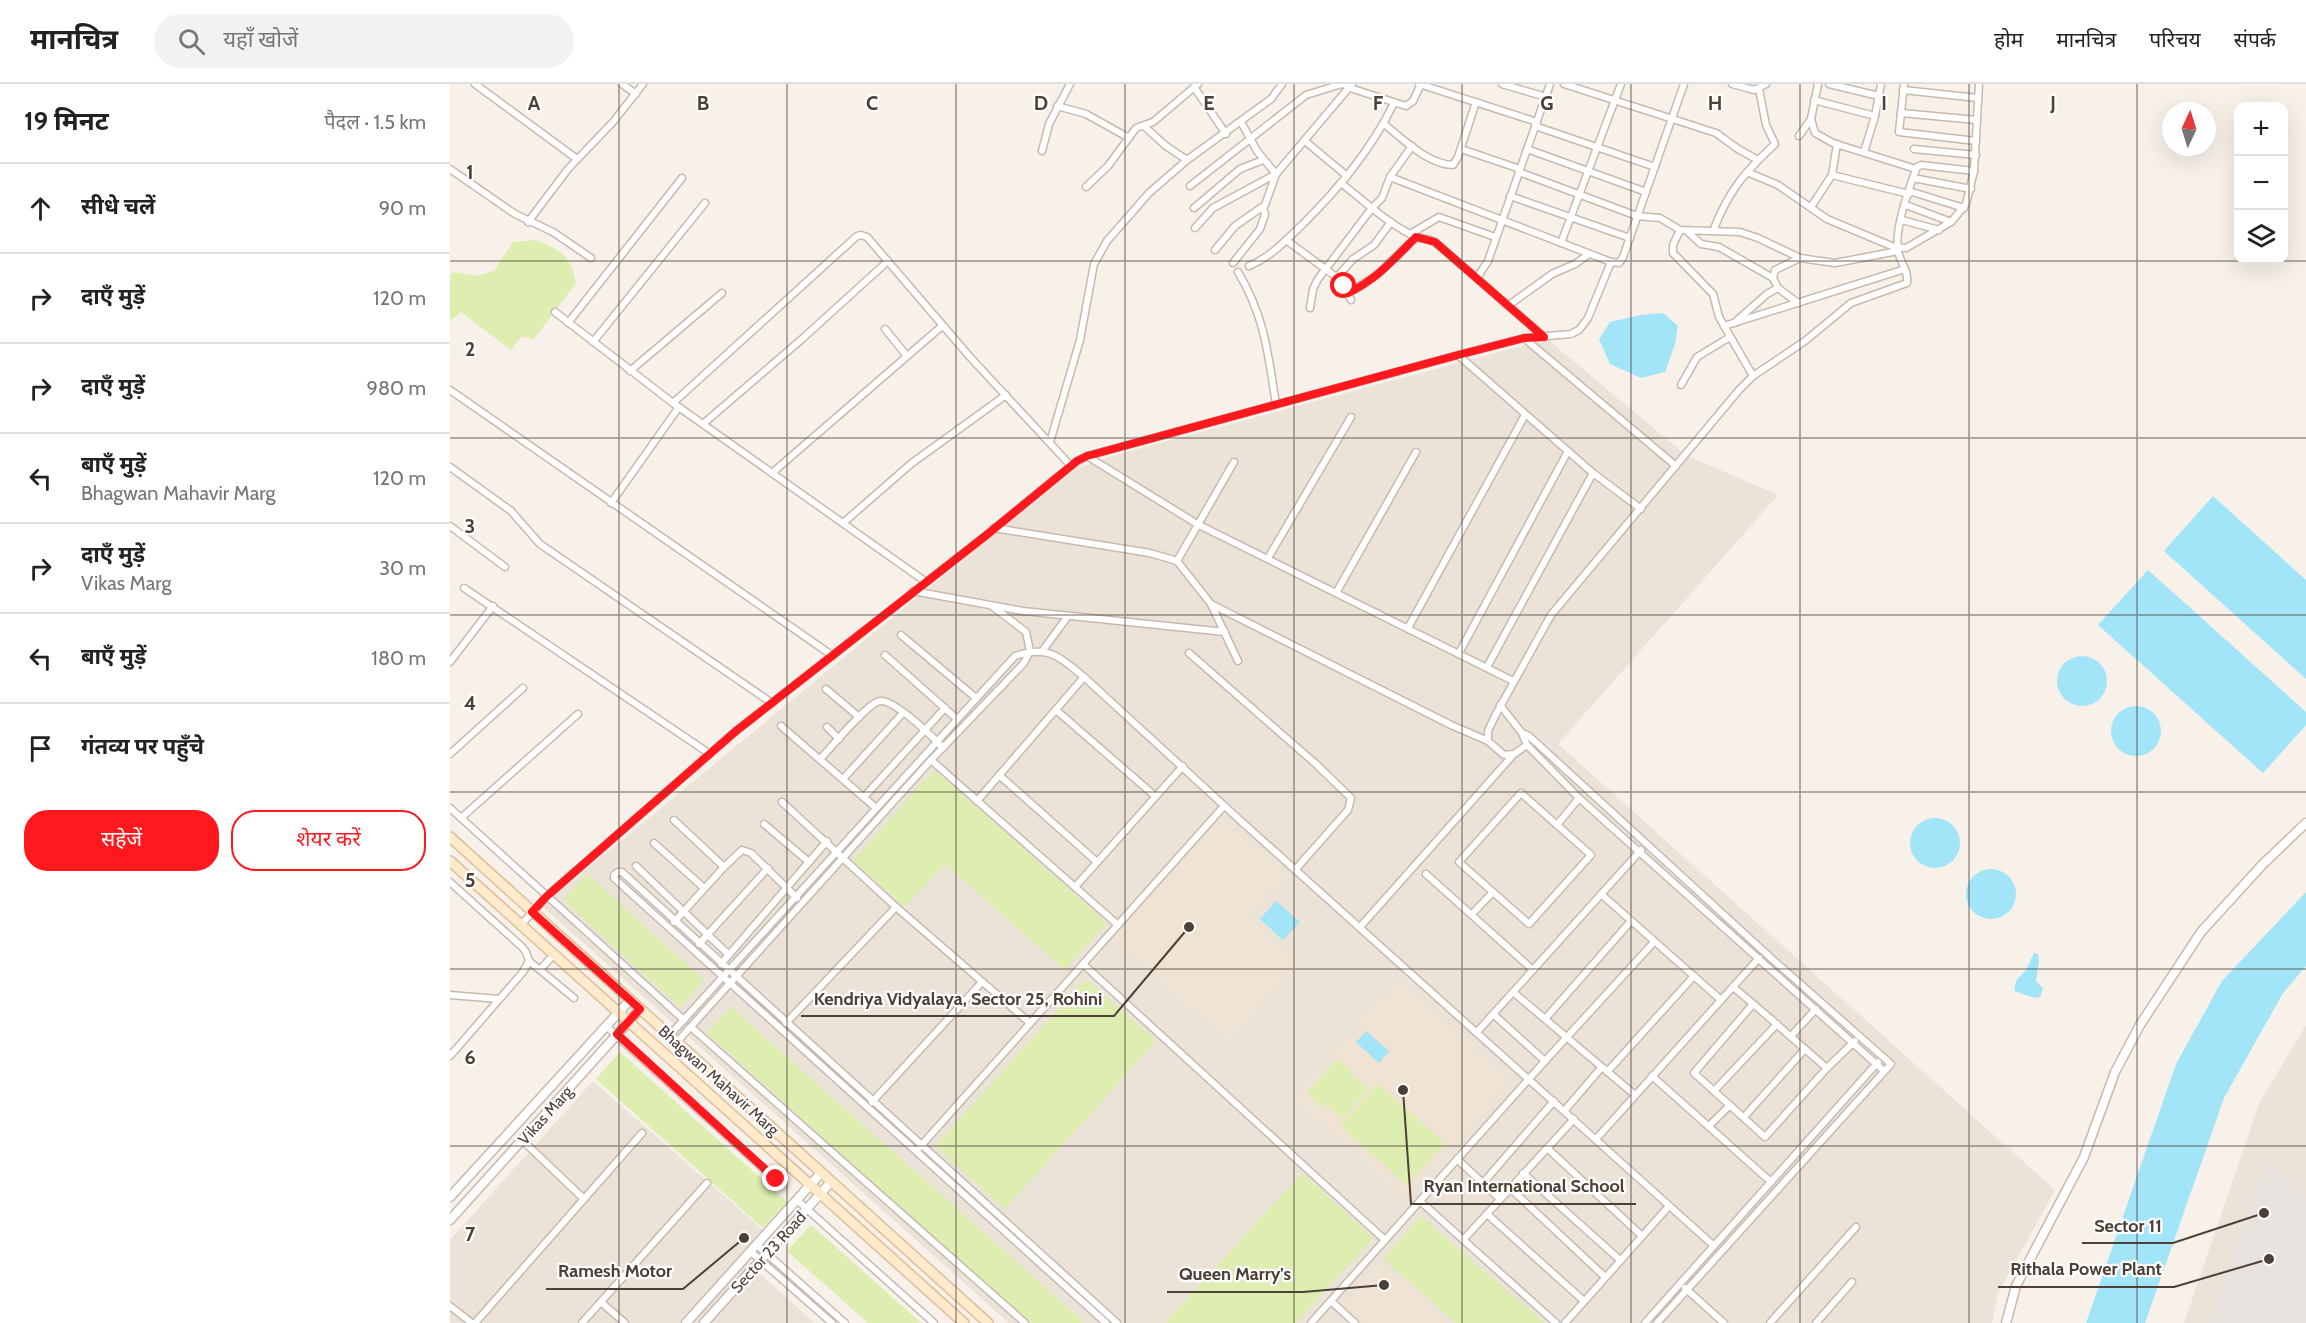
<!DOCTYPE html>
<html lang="hi">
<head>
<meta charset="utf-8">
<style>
	body { margin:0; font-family:Cabin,"Noto Sans Devanagari",sans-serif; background:#f2f2f2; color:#222 }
	.controls { position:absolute; right:18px; top:18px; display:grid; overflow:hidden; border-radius:12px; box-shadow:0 6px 24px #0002 }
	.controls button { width:54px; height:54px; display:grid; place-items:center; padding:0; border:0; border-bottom:2px solid #e0e0e0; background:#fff; color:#222; font:30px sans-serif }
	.compass { position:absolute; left:1712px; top:18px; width:54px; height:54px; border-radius:50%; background:#fff; box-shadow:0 6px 24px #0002; rotate:4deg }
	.stop { position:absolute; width:18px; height:18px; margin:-14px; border:4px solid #ff191e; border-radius:50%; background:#fff }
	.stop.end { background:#ff191e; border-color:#fff; box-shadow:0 2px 6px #0008 }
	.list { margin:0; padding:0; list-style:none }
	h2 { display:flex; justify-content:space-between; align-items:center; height:78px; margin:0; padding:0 24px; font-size:26px }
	h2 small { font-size:20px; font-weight:400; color:#767676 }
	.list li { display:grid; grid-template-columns:39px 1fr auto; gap:18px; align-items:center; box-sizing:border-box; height:90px; padding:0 24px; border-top:2px solid #e0e0e0 }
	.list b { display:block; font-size:22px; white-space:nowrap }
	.list p { margin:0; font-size:20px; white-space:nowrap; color:#767676 }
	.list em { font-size:20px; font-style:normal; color:#767676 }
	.actions { display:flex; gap:12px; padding:18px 24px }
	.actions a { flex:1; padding:14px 0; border:2px solid #ff191e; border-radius:24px; text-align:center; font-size:21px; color:#ff191e }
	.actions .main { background:#ff191e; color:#fff }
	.icon { flex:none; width:33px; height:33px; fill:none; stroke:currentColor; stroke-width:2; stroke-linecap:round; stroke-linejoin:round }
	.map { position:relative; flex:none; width:1856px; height:1239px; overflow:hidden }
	header { display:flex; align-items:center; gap:36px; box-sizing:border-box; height:84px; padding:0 30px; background:#fff; border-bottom:2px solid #e0e0e0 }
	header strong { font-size:28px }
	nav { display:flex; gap:33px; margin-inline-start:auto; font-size:21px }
	.search { width:420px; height:54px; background:#f2f2f2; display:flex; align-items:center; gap:15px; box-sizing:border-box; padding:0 21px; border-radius:33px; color:#767676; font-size:22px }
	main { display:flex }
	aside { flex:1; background:#fff }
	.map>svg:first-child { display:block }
</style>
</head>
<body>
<header>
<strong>मानचित्र</strong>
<div class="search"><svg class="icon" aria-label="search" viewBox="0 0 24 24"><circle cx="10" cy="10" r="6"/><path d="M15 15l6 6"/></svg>यहाँ खोजें</div>
<nav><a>होम</a><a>मानचित्र</a><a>परिचय</a><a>संपर्क</a></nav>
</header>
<main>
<aside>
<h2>19 मिनट<small>पैदल · 1.5 km</small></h2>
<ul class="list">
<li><svg class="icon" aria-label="ahead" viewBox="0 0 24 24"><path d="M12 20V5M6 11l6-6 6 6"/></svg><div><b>सीधे चलें</b></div><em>90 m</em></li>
<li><svg class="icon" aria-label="right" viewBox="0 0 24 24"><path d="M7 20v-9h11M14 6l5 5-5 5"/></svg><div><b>दाएँ मुड़ें</b></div><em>120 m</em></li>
<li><svg class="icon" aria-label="right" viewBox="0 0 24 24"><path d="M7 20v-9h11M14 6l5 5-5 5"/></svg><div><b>दाएँ मुड़ें</b></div><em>980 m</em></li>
<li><svg class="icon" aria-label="left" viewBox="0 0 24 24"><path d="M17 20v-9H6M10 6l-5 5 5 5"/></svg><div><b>बाएँ मुड़ें</b><p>Bhagwan Mahavir Marg</p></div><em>120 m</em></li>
<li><svg class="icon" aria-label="right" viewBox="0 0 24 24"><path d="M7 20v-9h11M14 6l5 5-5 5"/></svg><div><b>दाएँ मुड़ें</b><p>Vikas Marg</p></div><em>30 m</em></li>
<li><svg class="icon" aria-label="left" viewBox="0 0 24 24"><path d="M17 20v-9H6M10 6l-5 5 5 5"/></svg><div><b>बाएँ मुड़ें</b></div><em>180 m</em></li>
<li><svg class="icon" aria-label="arrive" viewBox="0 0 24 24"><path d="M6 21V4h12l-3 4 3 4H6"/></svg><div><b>गंतव्य पर पहुँचे</b></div></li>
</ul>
<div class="actions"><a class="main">सहेजें</a><a>शेयर करें</a></div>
</aside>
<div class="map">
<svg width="1856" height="1239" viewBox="0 0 1856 1239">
	<rect width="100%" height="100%" fill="#f7f1ea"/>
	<g fill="#ebe2d8">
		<path d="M1097,255L1237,372L1328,411L1108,660L1605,1106L1548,1209L1542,1239H559L92,822L466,514L626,385L662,372Z"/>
		<path d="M1856,941V1239H1734L1809,1020Z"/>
		<path d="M143,997L313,1146L290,1172L365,1239H0V1156Z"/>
	</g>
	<path fill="#e9e3df" d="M1817,1075L1856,1111V1239H1759Z"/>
	<g fill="#f1e3d3">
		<path d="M772,735L834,792L794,833L847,878L777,952L664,853Z"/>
		<path d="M948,899L1060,998L957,1112L845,1013Z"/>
		<path d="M932,1181L998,1239H916L896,1221Z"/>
	</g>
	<g fill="#ddeeb0">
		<path d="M86,156C111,166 120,171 126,199L83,256L72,252L61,266L11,228L0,237V190L4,188L26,192L44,187L63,158Z"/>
		<path d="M484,686L657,839L615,886L495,780L455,823L403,777Z"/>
		<path d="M137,790L254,896L230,923L113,816Z"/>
		<path d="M636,895L706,957L555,1125L485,1062Z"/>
		<path d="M281,923L635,1239H580L257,949Z"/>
		<path d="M170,968L337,1118L313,1144L146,995Z"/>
		<path d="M887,975L903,989L888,1007L903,991L919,1005L892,1035L876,1020L872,1024L857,1009Z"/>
		<path d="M928,1000L995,1059L957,1101L890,1042Z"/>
		<path d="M852,1089L923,1154L846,1239H715Z"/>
		<path d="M971,1132L1094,1239H1006L933,1175Z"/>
		<path d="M361,1141L471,1239H418L337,1167Z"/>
	</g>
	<g fill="#a2e4f8">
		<path d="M1213,229L1228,242L1225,260L1215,288L1191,294L1160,280L1149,255L1160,238L1191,231Z"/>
		<path d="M1763,412L1856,496V595L1714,467Z"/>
		<path d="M1698,486L1856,628V641L1813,689L1648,541Z"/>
		<circle cx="1632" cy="597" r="25"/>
		<circle cx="1686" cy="647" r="25"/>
		<circle cx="1485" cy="759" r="25"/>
		<circle cx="1541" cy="810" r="25"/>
		<path d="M1856,808V882L1833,909L1774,1014L1695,1239H1636L1726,980L1772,897Z"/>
		<path d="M826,817L850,838L833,856L810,835Z"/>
		<path d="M1584,869L1588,870L1589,877L1586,897L1593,904L1590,913L1585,914L1564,907L1566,897L1576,886Z"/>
		<path d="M916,947L939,967L929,979L906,958Z"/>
	</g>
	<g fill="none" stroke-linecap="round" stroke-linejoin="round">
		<defs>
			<g id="minor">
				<path d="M25,0L127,75"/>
				<path d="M172,0L186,10"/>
				<path d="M969,0L1087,38"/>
				<path d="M1052,0L1096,13"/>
				<path d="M1114,0L1266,49L1288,65L1308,76"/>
				<path d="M1282,0L1304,6L1316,0"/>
				<path d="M1368,0L1361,35L1365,49L1383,59L1466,85"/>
				<path d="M1379,0L1429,12"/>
				<path d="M1454,0L1449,48L1526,57"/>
				<path d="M744,3L776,50"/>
				<path d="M900,4L956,22L963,17L971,0"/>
				<path d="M1453,6L1528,14"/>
				<path d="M1364,16L1425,32"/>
				<path d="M607,22L636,30L679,54"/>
				<path d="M1451,29L1527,36"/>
				<path d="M934,40C953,55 977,80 1003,81L1008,73L1026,18"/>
				<path d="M694,42L716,62L737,76"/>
				<path d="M1085,42L1205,83"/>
				<path d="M1349,52L1361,35"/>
				<path d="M855,57L897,92"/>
				<path d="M1011,65L1070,85"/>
				<path d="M1077,65L1196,108"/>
				<path d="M1464,65L1526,71"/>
				<path d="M592,67L599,40L620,0"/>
				<path d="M1414,68L1425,32L1431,0"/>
				<path d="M0,85L65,130L103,148L141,174"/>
				<path d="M1069,88L1187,132L1210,134L1230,146L1290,148L1308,154L1350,174L1385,179L1448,167"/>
				<path d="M1297,88L1328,101L1377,135L1444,163L1456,164L1501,138L1516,120L1524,87L1529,0"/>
				<path d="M1382,91L1459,110"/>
				<path d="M940,93L1161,178L1169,179L1173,173L1234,0"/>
				<path d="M1463,94L1521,105"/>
				<path d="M891,99C914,117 936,138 962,151C969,155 977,154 985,158L1094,253"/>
				<path d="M740,102L856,11L892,0L901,2"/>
				<path d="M636,103L658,82L686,44L703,38L748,0"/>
				<path d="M1459,107L1514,124"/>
				<path d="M1060,112L1180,154"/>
				<path d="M1456,121L1501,138"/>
				<path d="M1361,123L1382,91L1387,60"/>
				<path d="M744,124L790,85L813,76"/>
				<path d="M1452,136L1489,146"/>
				<path d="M78,138L118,85L163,38L193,0"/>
				<path d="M745,144L763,124L826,90L807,67L791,38"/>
				<path d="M1230,146L1223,161V169L1263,210L1269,233L1303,292"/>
				<path d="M1263,147C1279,106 1294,89 1325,60L1316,41L1309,5"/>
				<path d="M1238,148L1251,160L1269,163L1323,194"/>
				<path d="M960,150L989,133L1045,153"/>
				<path d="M836,156L889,195L901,216"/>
				<path d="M1111,159L1171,0"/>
				<path d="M765,166L785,142L815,121L826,90L902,0"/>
				<path d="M783,179L810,145L815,130L813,123"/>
				<path d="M799,182C821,173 836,156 853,140C889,104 921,66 944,19"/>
				<path d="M788,188C815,233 818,270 826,320"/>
				<path d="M887,193L903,175L924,161L941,138"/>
				<path d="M1027,194L1038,177L1100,0"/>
				<path d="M898,209L927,191L966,153"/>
				<path d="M1348,219L1328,204L1323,194L1325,186L1350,174"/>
				<path d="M1059,221L1102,190L1125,180L1139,170"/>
				<path d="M860,224L863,205L868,195L922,124L932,114L940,93L962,62"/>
				<path d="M105,228L223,319"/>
				<path d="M118,239L232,94"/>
				<path d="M1284,239L1317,210L1328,204"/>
				<path d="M1274,242L1455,185"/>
				<path d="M435,245L457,272"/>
				<path d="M1074,254L1226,382"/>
				<path d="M143,258L255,119"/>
				<path d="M1008,271L1143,389L1191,425"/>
				<path d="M180,287L272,209"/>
				<path d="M1231,301L1247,273L1280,253"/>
				<path d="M0,306L383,572"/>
				<path d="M253,340L352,255L438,177"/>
				<path d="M600,358L630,256L644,180L657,157L699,109L737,76L821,15L832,0"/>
				<path d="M637,372L747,440L1063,597"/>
				<path d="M0,383L61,427L90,460L322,619"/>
				<path d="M322,389L492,242"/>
				<path d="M161,419L229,323"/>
				<path d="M393,439L462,379L556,311"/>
				<path d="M0,442L55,483"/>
				<path d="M544,444L700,469L727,477L761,520L788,577"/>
				<path d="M818,474L901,333"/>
				<path d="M727,477L784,378"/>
				<path d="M476,498L223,319L407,152L411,151L417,153L520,273L621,382"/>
				<path d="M14,504L260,670"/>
				<path d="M463,507L573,527L775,548"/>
				<path d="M886,509L966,368"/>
				<path d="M761,520L1001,641L1038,657"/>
				<path d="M958,544L1075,331"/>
				<path d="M451,551L526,614"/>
				<path d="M593,566L618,532"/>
				<path d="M739,569L867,681L901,714L898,726L845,786"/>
				<path d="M1009,569L1118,367"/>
				<path d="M435,571L507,635"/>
				<path d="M0,578L43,522"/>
				<path d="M1037,583L1143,389"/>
				<path d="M376,605L409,633"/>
				<path d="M1050,621L1072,649L1077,661L1129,714L1434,987"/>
				<path d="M606,626L705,712"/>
				<path d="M331,642L426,724"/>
				<path d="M377,643L389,655"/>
				<path d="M1072,649L1079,652L1322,875L1441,980L1207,1239"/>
				<path d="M1077,661L1064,670L1054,671L1038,657V647L1045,632L1101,531L1289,306L1303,292L1355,257L1401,219L1457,199C1459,188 1450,178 1448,167C1444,145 1459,104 1467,83L1471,81L1524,87"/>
				<path d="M0,670L73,604"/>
				<path d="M370,675C381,664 417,619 430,617C444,615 483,653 493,664"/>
				<path d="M481,676L668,841"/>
				<path d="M549,691L647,778"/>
				<path d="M393,695L453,629"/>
				<path d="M1071,709L1141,771L1079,840L1009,778Z"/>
				<path d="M414,713L495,624"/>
				<path d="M527,717L634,593"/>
				<path d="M332,718L446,823L580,939"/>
				<path d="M0,724L234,936"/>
				<path d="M11,734L128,630"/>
				<path d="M224,736L274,783"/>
				<path d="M314,740L359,778"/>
				<path d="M1107,741L1129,714"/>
				<path d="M204,759L254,804"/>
				<path d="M186,782L279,871"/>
				<path d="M976,790L1083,886"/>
				<path d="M0,798L72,863L76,868L79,877L73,888L0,972"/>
				<path d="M625,803L733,682"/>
				<path d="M1151,810L1271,916"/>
				<path d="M1022,830L1043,808"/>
				<path d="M224,838L274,783L292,766L301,769L347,814"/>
				<path d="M71,841L97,812L286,647L534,453L627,377L637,372L1008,271L1074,254L1121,250L1129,246L1138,234L1161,178"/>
				<path d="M910,843L1063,671"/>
				<path d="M249,860L318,784"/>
				<path d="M79,877L124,914"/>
				<path d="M271,880L377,757"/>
				<path d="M633,880L935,1156"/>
				<path d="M90,886L104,870"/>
				<path d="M1283,903C1315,929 1345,957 1377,984L1315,1053L1244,989L1303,920"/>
				<path d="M1063,908L1185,1011"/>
				<path d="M0,911L49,915"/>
				<path d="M1043,930L1095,977"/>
				<path d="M1095,935L1181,837"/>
				<path d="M336,939L446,823"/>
				<path d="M156,942L326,1096"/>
				<path d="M241,943L575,1239"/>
				<path d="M1027,948L1191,766"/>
				<path d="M219,952L565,572C599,561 608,572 634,593L792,738L1263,1161"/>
				<path d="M1341,952L1366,925"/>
				<path d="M227,958L481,676L574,579L580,567L576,548L542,522"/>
				<path d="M1377,984L1405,957"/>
				<path d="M1157,988L1244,892"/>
				<path d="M1202,992L1321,1098"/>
				<path d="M1264,1007L1327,940"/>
				<path d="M422,1018L532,898"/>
				<path d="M1115,1026L1151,984"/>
				<path d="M1294,1033L1355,965"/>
				<path d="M1259,1042L1280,1021"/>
				<path d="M1146,1055L1309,874"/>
				<path d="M72,1056L134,1115"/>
				<path d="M1097,1064L1192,1152"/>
				<path d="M468,1065L774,722"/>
				<path d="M1007,1075L1050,1115"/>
				<path d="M1073,1089L1170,1176"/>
				<path d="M1033,1099L1104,1017"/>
				<path d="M1060,1104L1155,1193"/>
				<path d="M347,1116L484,1239"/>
				<path d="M970,1117L1106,1239"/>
				<path d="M1037,1130L1134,1217"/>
				<path d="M1013,1156L1124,1035"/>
				<path d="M307,1161L395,1239"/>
				<path d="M301,1168L382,1239"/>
				<path d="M1235,1204L1274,1239"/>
				<path d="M881,1217L905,1239"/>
				<path d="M151,1218L175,1239"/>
				<path d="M0,1222L22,1239"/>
				<path d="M25,1239L192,1049"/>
				<path d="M132,1239L257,1099"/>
				<path d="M656,1239L164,794V791L168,788H172L667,1239"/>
				<path d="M861,1239L1095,977L1204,858"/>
				<path d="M1115,1239L1219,1122"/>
				<path d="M1195,1239L1428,978"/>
				<path d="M1320,1239L1406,1143"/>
				<path d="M1366,1239L1402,1198"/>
			</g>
			<g id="tertiary">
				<path d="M0,1113L180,916"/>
				<path d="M0,1136L190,925"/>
				<path d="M236,1239L371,1089"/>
				<path d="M254,1239L381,1098"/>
				<path d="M1556,1239L1566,1202L1634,1073L1665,988L1690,941L1751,848L1813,780L1856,739"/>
			</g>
			<g id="secondary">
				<path d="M0,753L538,1239"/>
				<path d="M0,777L514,1239"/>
			</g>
		</defs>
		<use href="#minor" stroke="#c6baaf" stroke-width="9"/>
		<use href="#tertiary" stroke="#c6baaf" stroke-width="11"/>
		<use href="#secondary" stroke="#debf98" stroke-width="12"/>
		<use href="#minor" stroke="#fff" stroke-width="6"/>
		<use href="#tertiary" stroke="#fff" stroke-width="8"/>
		<use href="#secondary" stroke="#ffeacc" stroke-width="9"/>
	</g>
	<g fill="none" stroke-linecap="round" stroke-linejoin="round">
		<path stroke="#ff191e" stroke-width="8" d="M326,1095L167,950L190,925L82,828L97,812L286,647L534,453L627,377L637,372L1008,271L1074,254L1094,253L985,158L966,153C945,174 925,197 898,209L894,202"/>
	</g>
	<path fill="none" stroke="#4c4037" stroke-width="1.5" stroke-opacity="0.55" d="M169,0V1239M337,0V1239M506,0V1239M675,0V1239M844,0V1239M1012,0V1239M1181,0V1239M1350,0V1239M1519,0V1239M1687,0V1239M0,177H1856M0,354H1856M0,531H1856M0,708H1856M0,885H1856M0,1062H1856"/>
	<g text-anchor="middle" stroke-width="4.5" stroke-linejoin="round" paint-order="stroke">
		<g font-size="16" fill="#4c4037" stroke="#fff">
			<text transform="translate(269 996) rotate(42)" y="6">Bhagwan Mahavir Marg</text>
			<text transform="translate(95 1031) rotate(-48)" y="6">Vikas Marg</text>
			<text transform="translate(318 1168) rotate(-48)" y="6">Sector 23 Road</text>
		</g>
	</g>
	<g font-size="20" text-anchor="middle" font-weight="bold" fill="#4c4037" stroke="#fff" stroke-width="4.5" stroke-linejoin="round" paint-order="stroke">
		<text x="84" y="26">A</text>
		<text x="253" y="26">B</text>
		<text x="422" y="26">C</text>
		<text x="591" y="26">D</text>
		<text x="759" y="26">E</text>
		<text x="928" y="26">F</text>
		<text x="1097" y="26">G</text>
		<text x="1265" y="26">H</text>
		<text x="1434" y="26">I</text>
		<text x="1603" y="26">J</text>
		<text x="20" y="95">1</text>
		<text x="20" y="272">2</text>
		<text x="20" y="449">3</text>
		<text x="20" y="626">4</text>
		<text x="20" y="803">5</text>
		<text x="20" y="980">6</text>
		<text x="20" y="1157">7</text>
	</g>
	<path fill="none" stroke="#4c4037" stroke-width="2" d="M739 843L664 932H351M953 1006L961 1120H1186M1814 1129L1723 1159H1632M1819 1175L1724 1203H1548M294 1154L233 1205H96M934 1201L853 1208H717"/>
	<g fill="#4c4037" stroke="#fff" stroke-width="2">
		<circle cx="739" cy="843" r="6"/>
		<circle cx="953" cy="1006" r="6"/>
		<circle cx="1814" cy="1129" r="6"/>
		<circle cx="1819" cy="1175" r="6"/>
		<circle cx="294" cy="1154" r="6"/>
		<circle cx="934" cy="1201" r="6"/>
	</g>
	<g font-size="18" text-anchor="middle" font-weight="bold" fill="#4c4037" stroke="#fff" stroke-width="4.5" stroke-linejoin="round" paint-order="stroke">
		<text x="508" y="921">Kendriya Vidyalaya, Sector 25, Rohini</text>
		<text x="1074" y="1108">Ryan International School</text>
		<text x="1678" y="1148">Sector 11</text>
		<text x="1636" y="1191">Rithala Power Plant</text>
		<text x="165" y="1193">Ramesh Motor</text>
		<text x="785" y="1196">Queen Marry's</text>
	</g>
</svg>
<div class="controls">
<button>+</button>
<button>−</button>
<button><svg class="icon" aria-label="layers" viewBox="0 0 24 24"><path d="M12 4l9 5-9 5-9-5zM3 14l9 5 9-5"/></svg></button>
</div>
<svg class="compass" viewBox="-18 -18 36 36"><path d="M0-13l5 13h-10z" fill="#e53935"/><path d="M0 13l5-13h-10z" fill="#767676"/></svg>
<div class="stop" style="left:894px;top:202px"></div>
<div class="stop end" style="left:326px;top:1095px"></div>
</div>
</main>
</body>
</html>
